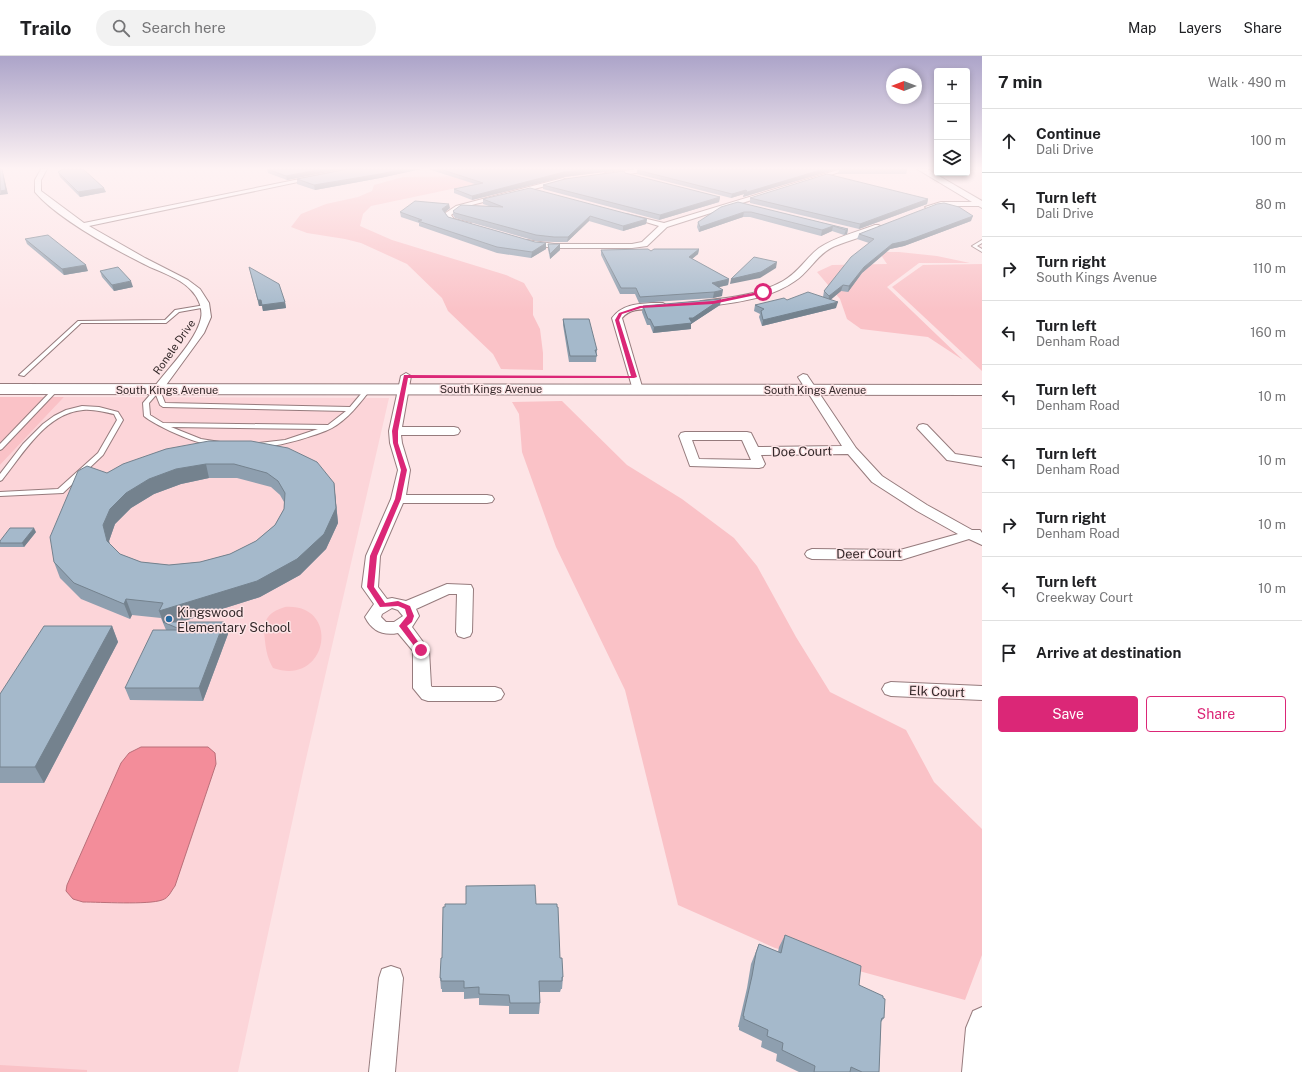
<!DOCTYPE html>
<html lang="en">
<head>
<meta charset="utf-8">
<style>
	body { margin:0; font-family:"Public Sans",sans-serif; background:#f2f2f2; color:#202124 }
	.controls { position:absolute; right:12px; top:12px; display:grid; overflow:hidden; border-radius:4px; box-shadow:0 2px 6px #0003 }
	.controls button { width:36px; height:36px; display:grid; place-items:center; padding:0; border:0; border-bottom:1px solid #e0e0e0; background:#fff; color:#202124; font:20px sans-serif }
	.compass { position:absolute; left:886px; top:12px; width:36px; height:36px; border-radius:50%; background:#fff; box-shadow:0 2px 6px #0003; rotate:270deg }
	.stop { position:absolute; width:12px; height:12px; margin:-9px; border:3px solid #db2777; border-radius:50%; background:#fff }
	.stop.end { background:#db2777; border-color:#fff; box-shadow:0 1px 4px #0008 }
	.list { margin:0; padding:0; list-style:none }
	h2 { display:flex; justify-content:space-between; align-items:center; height:52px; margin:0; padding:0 16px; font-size:17px }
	h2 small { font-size:13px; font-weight:400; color:#757577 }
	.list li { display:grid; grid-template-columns:26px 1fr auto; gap:12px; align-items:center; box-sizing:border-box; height:64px; padding:0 16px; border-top:1px solid #e0e0e0 }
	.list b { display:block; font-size:15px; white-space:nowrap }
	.list p { margin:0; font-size:13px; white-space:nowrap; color:#757577 }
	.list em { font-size:13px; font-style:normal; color:#757577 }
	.actions { display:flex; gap:8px; padding:12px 16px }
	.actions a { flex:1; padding:9px 0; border:1px solid #db2777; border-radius:4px; text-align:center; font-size:14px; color:#db2777 }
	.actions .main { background:#db2777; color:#fff }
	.icon { flex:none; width:22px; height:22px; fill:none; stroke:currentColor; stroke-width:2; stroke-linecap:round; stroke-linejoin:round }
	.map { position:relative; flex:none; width:982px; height:1016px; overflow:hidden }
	header { display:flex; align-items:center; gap:24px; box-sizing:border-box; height:56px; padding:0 20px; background:#fff; border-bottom:1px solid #e0e0e0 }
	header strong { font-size:19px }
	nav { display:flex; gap:22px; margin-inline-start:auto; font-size:14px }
	.search { width:280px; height:36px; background:#f2f2f2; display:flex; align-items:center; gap:10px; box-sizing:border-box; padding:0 14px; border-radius:22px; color:#757577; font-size:15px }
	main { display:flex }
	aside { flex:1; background:#fff }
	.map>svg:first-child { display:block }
</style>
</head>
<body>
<header>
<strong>Trailo</strong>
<div class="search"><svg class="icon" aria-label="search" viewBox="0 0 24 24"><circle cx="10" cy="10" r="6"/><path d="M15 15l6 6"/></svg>Search here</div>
<nav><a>Map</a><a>Layers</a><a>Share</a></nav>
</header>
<main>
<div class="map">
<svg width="982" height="1016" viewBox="0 0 982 1016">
	<rect width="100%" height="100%" fill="#fde4e6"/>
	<path fill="#fcd5d9" d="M64,341L389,342L303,716L238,1016H0V409Z"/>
	<g fill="#fac2c7">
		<path d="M470,120L480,127L371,150L363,158L360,170L392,184L506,219L524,227L533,242V259L540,273L543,297V314L501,313L493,298L448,255L442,242L407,208L361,187L345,183L307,177L291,171L301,158L326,148L358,141L372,135L374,129L403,121Z"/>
		<path d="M879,196H899L937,200L970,207H919L887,231L963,304L928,281L861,273L847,263L840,243L817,216L832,209L887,208Z"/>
		<path d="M982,208V315L892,231L923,209Z"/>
		<path d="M0,341H64L0,409Z"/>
		<path d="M562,345L627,409L682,443L734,482L757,510L796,581L830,636L906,674L934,726L982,773V899L965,944L775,892L678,849L625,634L556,491L522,396L519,358L512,346Z"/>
		<path d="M285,551C342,547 328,632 273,612C268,603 266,595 265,585C263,566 265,557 285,551Z"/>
		<path d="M0,1009L87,1014V1016H0Z"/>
	</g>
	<path fill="#f38d9a" stroke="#ba6f79" d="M141,691H208L215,697L216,708L175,830C171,835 169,842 162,844C148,849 100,846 83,846L73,843L66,835L67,829L121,707L129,697Z"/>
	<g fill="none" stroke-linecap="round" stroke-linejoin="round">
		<defs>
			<g id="service">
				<path d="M982,184V187L977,190L982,193V196L972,190Z"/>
				<path d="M205,249H207V251L179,256L166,267H81L24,320L19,319L78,265L165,264L175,254Z"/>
				<path d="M56,331L58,332V334L2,393L0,394V388L54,332Z"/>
				<path d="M368,331L371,333C360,347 348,363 332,372C321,378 265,396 256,389L259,387L285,384L318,373L171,371L201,383L220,386L221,387C210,396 154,369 144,360L143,347L155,333L157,332L160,334L165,347L350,351L366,332ZM156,339L160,349L163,351L346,355L328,369L163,367L150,359L149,347Z"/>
				<path d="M82,350L99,351L118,356L123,364L103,399L63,437L0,440V436L58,433L98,397L117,364L114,358C104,356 93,353 83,354C46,357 23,398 2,424L0,425V418L23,388L43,368L54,360L66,354Z"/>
			</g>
			<g id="minor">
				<path d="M41,113H47L41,124V135L84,167L349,113H360L89,170L145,202L188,224L200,233L209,247L211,261L204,277L161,336L157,337L152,334C166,314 196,286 201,262C203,252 198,241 191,234C179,221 159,216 144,208C112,192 57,162 35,136V124Z"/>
				<path d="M639,113H654L651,115L605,121L602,119L605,117Z"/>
				<path d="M841,113H849L667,171L647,190L632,192H554L527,188L523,186L527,184L554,188H632L642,186L659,170L626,160V158L664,167Z"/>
				<path d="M563,122L566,124L565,125L460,152L451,159L454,163L471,167V171L449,165L444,158L456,150Z"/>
				<path d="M941,146H981L982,150H941L928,153L925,151Z"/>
				<path d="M875,169H878L882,171C873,179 844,185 831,192C816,200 809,216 795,225C768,244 732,247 701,251L697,248L701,245C729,242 758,239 783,225C798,217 806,202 819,192C835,181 857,176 875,169Z"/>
				<path d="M651,247H663L668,250C658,259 636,246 622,262L643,334L638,337L633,334L612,262C622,249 636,248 651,247Z"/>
				<path d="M406,317L411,320L402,371H454L458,372L460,375L458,378L454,379H401L402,387L410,414L406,439H487L492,440L494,443L492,446L487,447H403L380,500L378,531L387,543L392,542L406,545L447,528L471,529L473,533L472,576L470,580L464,582L458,580L456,576L457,538H449L416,553L419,560L412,571L429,594L431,630L432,631H495L501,633L504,638L501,643L495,645H428L422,643L413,632V595L398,577C383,580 372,575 365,561L374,548L362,531L366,500L391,443L398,414L390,387L389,375L401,320ZM392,552L398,554L403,560L394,566H386L381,561L382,558Z"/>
				<path d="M803,318L807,319L856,392L882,420L927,449L972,474H980L982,477V489L969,483L901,504L812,503L807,501L805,498L807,495L812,493L900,494L958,478L917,455L872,426L848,398L761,399L765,408L763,411L759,412L690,410L679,380L681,377L685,376H747L751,377L758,391L842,390L798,321ZM692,384H742L751,404L699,403Z"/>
				<path d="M923,368L927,369L955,398L982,402V410L947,404L917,372L919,369Z"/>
				<path d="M891,626L982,630V644L891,640L885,638L882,633L885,628Z"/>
				<path d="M391,910L400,913L403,922L395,1016H369L379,922L382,913Z"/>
				<path d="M982,951V1016H962L966,972L973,955Z"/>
			</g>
			<g id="secondary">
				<path d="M917,113H927L982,145V152Z"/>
				<path d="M0,328L982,329V339L0,338Z"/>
			</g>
		</defs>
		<use href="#service" stroke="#967b7d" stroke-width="2"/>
		<use href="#minor" stroke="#967b7d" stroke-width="2"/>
		<use href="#secondary" stroke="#967b7d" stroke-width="2"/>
		<use href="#service" fill="#fff" fill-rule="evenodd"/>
		<use href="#minor" fill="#fff" fill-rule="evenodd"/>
		<use href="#secondary" fill="#fff" fill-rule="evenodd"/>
	</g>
	<g fill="#8e9faf" fill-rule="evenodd">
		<path d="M267,113H343L287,124L268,117Z"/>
		<path d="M348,113H421L380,122L315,134L297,128V123Z"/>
		<path d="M428,113H628L564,121L472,144L454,137V133L475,128Z"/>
		<path d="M648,113H837L743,141L744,138L731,142L637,118V114Z"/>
		<path d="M839,114H907L906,118H838Z"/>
		<path d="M58,116L106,136L80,141L60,121Z"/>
		<path d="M625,117L720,141L719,146L659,164L543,133V129Z"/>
		<path d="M750,142L928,143L927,148L859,173L750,147Z"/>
		<path d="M483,143L647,163L646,168L623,175L589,165L567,186H554L536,185L455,162L453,159V155L489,150L483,148Z"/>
		<path d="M738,146L848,173L847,178L844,179L832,175L821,180L750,161H743L699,176L697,171L698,166Z"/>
		<path d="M450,152L445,156L448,161L535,186L546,187V193L531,202L497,197L419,170V167L401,161L400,156Z"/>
		<path d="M971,165L904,190L890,193L862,217L848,236L841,235L830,244L836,252L762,270L759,261L760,258L754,255L755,249L787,244L823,241L824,235L869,187L857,183L859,178Z"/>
		<path d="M25,183L88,215L64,219L27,188Z"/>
		<path d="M548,188L560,194L550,203L548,193Z"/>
		<path d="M699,193L698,198L692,203L729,223L728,229L719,231L722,240L713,242L639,247L635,238H620L601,199V194L651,195Z"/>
		<path d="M249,211L285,246L286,252L263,255L262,250H259Z"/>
		<path d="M100,215L133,231L114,235L102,221Z"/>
		<path d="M721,243L720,249L691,268V273L653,277L650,269H647L642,256L643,250Z"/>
		<path d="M563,263L597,294L596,306H569L563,269Z"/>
		<path d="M166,393L334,427L338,467L326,493L300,519L260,541L181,566H224L228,578L203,645L130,644L125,632L166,574L161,562L132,559L130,563L81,543L60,522L54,506L107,417ZM209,422H237L271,431L280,439L284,446V453L275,469L256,485L230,498L200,506L169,509L141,506L120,498L110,488L109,485L115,468L131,452L154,438L181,428Z"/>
		<path d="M36,476L24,491H0V485Z"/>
		<path d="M112,570L118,586L44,727H0V638Z"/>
		<path d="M536,848L560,902L563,921L562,933H561L560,936H540V947L539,958H509V950L479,949V942L464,943V936H442V933H441L440,922L442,902Z"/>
		<path d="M785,879L859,929L884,962L881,966L879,1016H799L776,1005L777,998L761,991L762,985L739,974V971H738L747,932L751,908L759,888L778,896L779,891Z"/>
	</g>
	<g fill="#74828e">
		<path d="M2,113L8,138L0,139Z"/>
		<path d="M322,113H343L287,124L286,120Z"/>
		<path d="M403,113H421L380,122L315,134L314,129Z"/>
		<path d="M594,113H628L564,121L472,144V140L564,116Z"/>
		<path d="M824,113H837L743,141L744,138L731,142L732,138L746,134V136Z"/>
		<path d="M104,132L106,136L80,141L78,136Z"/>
		<path d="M720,141L719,146L659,164L660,159Z"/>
		<path d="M928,143L927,148L859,173L860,168Z"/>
		<path d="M449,148L450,152L443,158L442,153Z"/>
		<path d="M744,156L743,161L699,176L700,171Z"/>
		<path d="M590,160L589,165L567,186L568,181Z"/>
		<path d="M973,160L971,165L904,190L890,193L862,217L848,236L849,230L864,211L892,188Z"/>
		<path d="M647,163L646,168L623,175V170Z"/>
		<path d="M833,170L832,175L821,180L822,174Z"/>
		<path d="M848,173L847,178L844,179L846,174Z"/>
		<path d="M546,187V193L531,202L532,196Z"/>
		<path d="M560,188V194L550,203V198Z"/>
		<path d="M699,193L698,198L688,206L689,201Z"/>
		<path d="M777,206L776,212L760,222L730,228L731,223Z"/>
		<path d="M86,209L88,215L64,219L62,213Z"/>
		<path d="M729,223L728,229L711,233L712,227Z"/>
		<path d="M131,225L133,231L114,235L112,229Z"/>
		<path d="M843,229L841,235L828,246L829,240Z"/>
		<path d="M723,234L722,240L713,242L714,236Z"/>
		<path d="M721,243L720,249L691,268V273L653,277L654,271L689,262Z"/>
		<path d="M258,244H261L262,250H259Z"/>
		<path d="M285,246L286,252L263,255L262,249Z"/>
		<path d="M838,246L836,252L762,270L763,264Z"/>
		<path d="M206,408L209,422L181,428L154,438L131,452L115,468L109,485L112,500L107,485L103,469L110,453L126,437L149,423L176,413Z"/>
		<path d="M334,427L338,467L326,493L300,519L260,541L171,569L163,566L165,571L159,555L257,525Z"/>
		<path d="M34,472L36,476L24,491L22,487Z"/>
		<path d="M126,543L132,559L130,563L124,548Z"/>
		<path d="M224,566L228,578L203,645L199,632Z"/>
		<path d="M112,570L118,586L44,727L35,711Z"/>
	</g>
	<g fill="#a5b9cb" stroke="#74828e" fill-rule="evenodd">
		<path d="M0,113H2L6,134L0,135Z"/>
		<path d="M63,113H83L104,132L78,136L58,116Z"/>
		<path d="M267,113H322L286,120Z"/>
		<path d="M348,113H403L380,118L314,129L297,123Z"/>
		<path d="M440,113H594L564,116L472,140L454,133L483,127Z"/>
		<path d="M648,113H824L744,137L747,135L746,134L732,138L637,114Z"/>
		<path d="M842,113H905L907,114H839Z"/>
		<path d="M624,115L625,117L720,141L660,159L543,129L565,123Z"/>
		<path d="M827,118L928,143L860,168L750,142Z"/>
		<path d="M530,132L647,163L623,170L590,160L568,181H554L536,179L455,157L453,155L461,149L503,151L483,143Z"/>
		<path d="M415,145L449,148L442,153L448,161L535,186L546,187L532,196L497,191L418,165L422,164L400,156Z"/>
		<path d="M738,146L848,173L846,174L833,170L822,174L751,156H744L700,171L698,166L721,151Z"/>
		<path d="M944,147L959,151L973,160L906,185L892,188L864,211L849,230L843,229L829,240L824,235L851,201L874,183L859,178L937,148Z"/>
		<path d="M48,179L86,209L62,213L25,183Z"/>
		<path d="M548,188H560L550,198Z"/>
		<path d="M648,193L651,195L654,193H699L689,201L729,223L712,227L723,234L714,236L640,241L636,232H621L601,194Z"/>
		<path d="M754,201L777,206L761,216L731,223Z"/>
		<path d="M118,211L131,225L112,229L100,215Z"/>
		<path d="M249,211L279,228L285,246L262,249L261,244H258Z"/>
		<path d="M808,236L838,246L763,264L761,255L764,253L755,249L784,242L787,244Z"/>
		<path d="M721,243L693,262H689L692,267L654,271L650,263H648L643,250Z"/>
		<path d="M563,263H589L597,294H595L597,300H570Z"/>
		<path d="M209,385H251L288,392L317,406L334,427L336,452L324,478L297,503L257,525L159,555L163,547L126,543L124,548L74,527L54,506L50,481L78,415L87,410L107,417L123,408L166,393ZM206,408H234L267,417L278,425L285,437L284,453L275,469L256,485L230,498L200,506L169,509L141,506L120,498L107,485L103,469L110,453L126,437L149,423L176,413Z"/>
		<path d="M10,472H34L22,487H0V485Z"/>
		<path d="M163,566H224L199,632H125L153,574H182Z"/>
		<path d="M44,570H112L35,711H0V638Z"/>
		<path d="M535,829L536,848H557V851H558L560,902H562L563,921H562V925H539L540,947H510L509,939L479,938V931L464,932V925H441V922H440L441,902H442L443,851H445V848H466V830Z"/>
		<path d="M785,879L861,910L859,929L883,940V942L885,943L884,962H882L881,965L879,1016H862L851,1011L850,1016H814L815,1010L782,994L783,987L767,980L768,974L744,963V960H743L752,920L756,897L759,888L781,897Z"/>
	</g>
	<linearGradient id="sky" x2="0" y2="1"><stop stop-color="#aca4c9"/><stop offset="0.44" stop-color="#fef3f4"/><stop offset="1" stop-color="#fef3f4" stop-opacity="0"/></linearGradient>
	<rect width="982" height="255" fill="url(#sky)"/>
	<path fill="#db2777" d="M763,235L765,237L713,248L641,252L622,258L619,264L637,321L634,322H408L398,375V387L407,414L401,443L377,500L374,531L385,547L398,545L410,550L414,560L412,566L407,570L424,594L421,596L418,595L399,570L407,560L405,553L398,550L380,551L367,531L370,500L395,443L401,414L393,387L392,375L404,319L631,320L615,264L619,257L640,250L713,245Z"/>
	<circle fill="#276ba0" stroke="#fde4e6" stroke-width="1.5" cx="169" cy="563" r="4"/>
	<g text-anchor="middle" stroke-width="3" stroke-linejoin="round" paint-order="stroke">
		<g font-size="11" fill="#352a2b" stroke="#fde4e6">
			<text transform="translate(174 291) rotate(-55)" y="4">Ronele Drive</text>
			<text x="491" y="337">South Kings Avenue</text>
			<text x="167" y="338">South Kings Avenue</text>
			<text x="815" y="338">South Kings Avenue</text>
		</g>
		<g font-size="13" fill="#352a2b" stroke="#fde4e6">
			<text transform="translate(802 395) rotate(-1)" y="5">Doe Court</text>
			<text transform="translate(869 497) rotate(-1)" y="5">Deer Court</text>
			<text transform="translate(937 635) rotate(2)" y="5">Elk Court</text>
		</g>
		<g font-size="13" fill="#352a2b" stroke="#fde4e6" text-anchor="start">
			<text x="177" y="561">Kingswood<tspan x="177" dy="15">Elementary School</tspan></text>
		</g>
	</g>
</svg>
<div class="controls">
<button>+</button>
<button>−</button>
<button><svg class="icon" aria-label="layers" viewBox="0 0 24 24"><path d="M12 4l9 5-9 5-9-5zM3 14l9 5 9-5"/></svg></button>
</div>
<svg class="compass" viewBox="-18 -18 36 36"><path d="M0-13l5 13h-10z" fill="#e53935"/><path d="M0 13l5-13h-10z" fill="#757577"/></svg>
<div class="stop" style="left:763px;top:236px"></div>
<div class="stop end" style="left:421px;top:594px"></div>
</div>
<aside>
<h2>7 min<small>Walk · 490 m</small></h2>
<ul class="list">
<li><svg class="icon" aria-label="ahead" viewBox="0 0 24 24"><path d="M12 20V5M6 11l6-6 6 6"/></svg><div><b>Continue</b><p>Dali Drive</p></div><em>100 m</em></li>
<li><svg class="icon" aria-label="left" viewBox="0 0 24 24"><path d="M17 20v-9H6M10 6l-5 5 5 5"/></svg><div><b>Turn left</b><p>Dali Drive</p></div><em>80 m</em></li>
<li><svg class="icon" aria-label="right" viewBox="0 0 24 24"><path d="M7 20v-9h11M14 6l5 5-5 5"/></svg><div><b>Turn right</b><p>South Kings Avenue</p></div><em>110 m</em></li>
<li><svg class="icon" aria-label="left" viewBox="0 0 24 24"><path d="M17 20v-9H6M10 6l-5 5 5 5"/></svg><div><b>Turn left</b><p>Denham Road</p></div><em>160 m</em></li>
<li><svg class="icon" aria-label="left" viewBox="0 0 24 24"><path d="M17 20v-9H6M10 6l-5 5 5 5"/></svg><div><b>Turn left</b><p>Denham Road</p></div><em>10 m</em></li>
<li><svg class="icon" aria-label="left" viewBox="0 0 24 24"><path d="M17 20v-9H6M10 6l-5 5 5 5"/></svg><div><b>Turn left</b><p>Denham Road</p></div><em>10 m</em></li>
<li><svg class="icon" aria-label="right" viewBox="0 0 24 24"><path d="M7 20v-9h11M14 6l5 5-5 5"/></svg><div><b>Turn right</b><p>Denham Road</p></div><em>10 m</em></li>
<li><svg class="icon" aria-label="left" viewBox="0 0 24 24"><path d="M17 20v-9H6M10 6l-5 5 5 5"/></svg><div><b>Turn left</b><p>Creekway Court</p></div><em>10 m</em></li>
<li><svg class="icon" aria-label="arrive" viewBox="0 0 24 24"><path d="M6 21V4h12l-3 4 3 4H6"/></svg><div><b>Arrive at destination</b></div></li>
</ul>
<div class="actions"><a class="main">Save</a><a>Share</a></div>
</aside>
</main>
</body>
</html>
